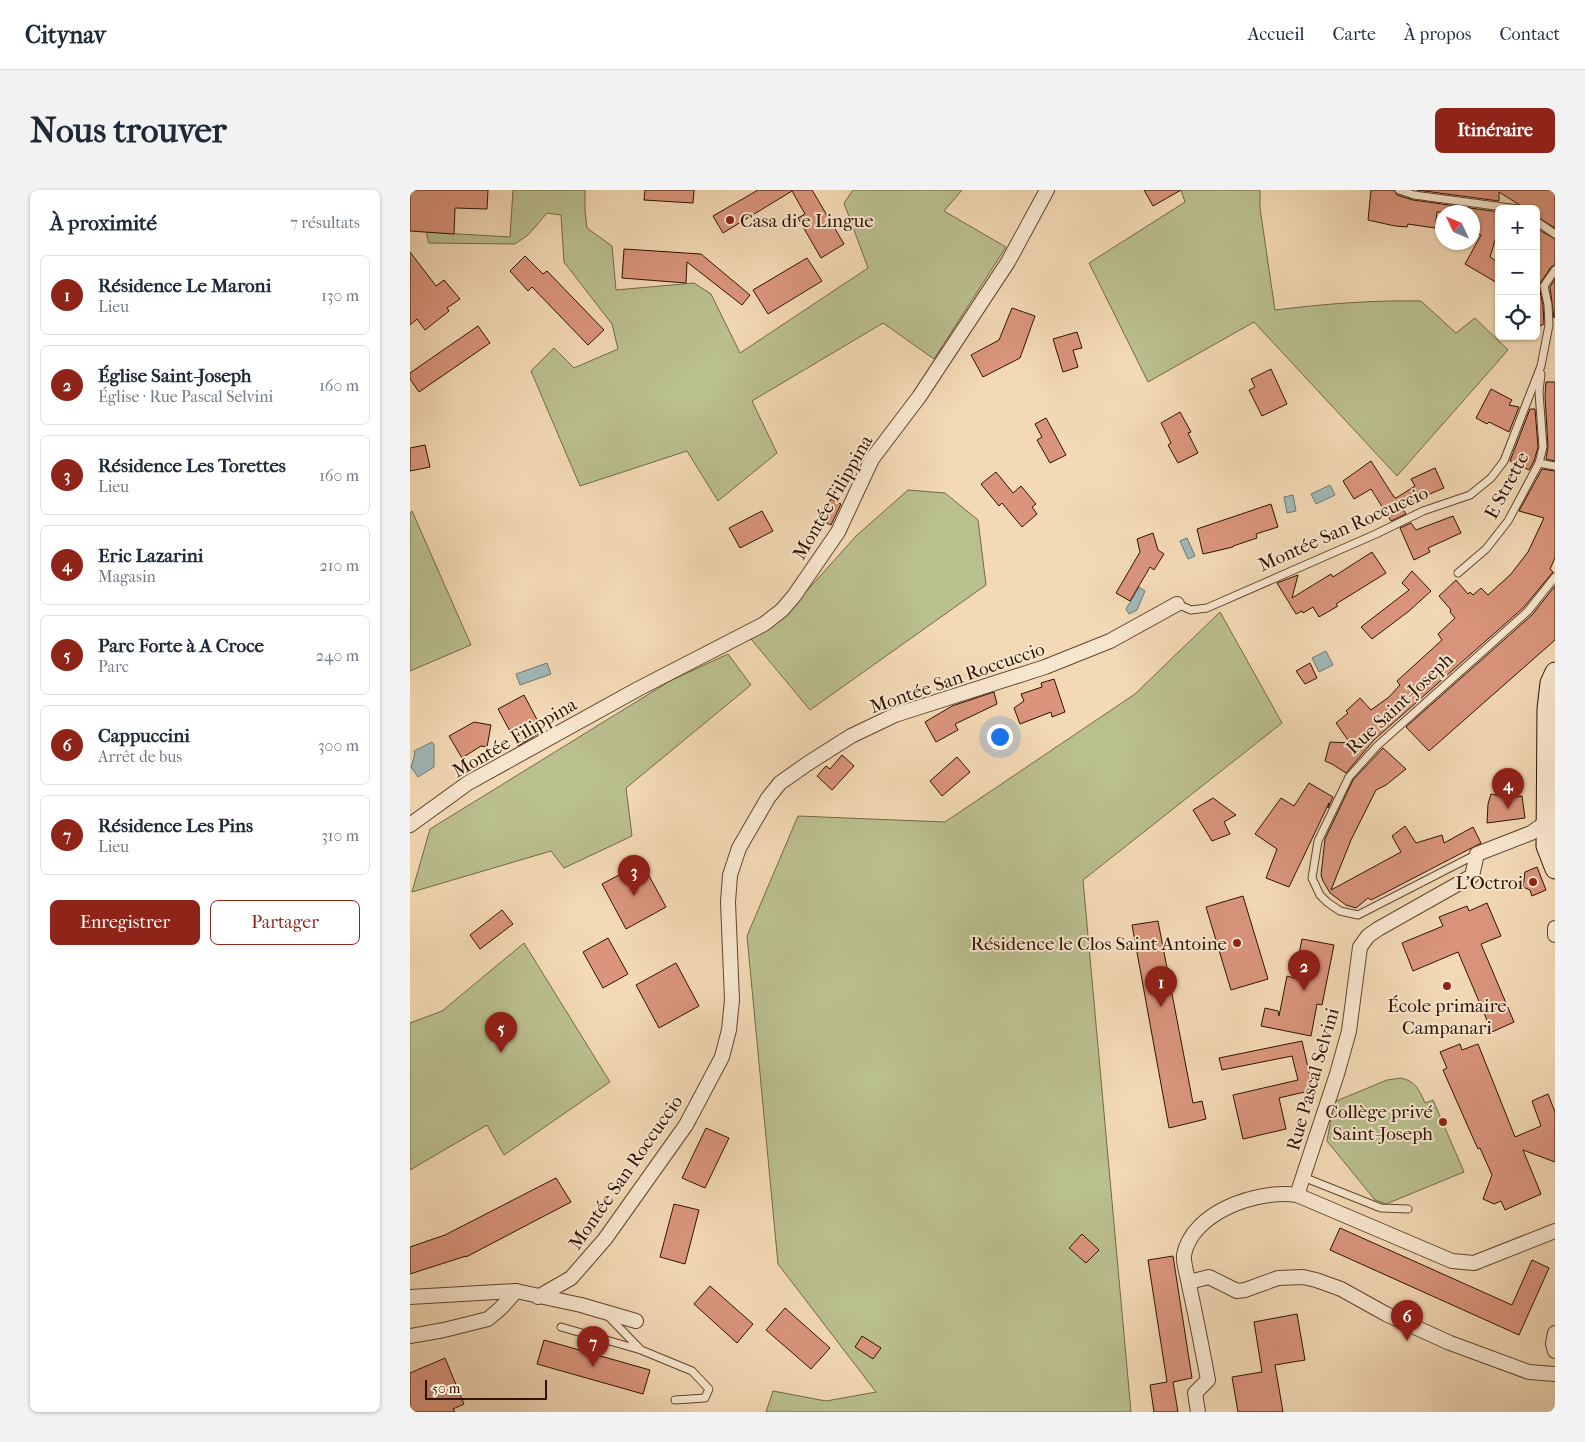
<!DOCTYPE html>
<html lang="fr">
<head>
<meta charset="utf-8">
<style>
	body { margin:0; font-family:"IM FELL French Canon",serif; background:#f2f2f3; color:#1f2937 }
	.controls { position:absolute; right:15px; top:15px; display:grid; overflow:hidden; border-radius:8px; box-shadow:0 1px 4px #0004 }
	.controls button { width:45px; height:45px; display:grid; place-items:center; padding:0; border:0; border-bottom:1px solid #e0e1e3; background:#fff; color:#1f2937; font:25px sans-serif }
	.compass { position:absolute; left:1025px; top:15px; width:45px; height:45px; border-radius:50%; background:#fff; box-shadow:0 1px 4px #0004; rotate:314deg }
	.scale { position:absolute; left:15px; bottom:12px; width:122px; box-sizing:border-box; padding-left:5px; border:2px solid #2f1200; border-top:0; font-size:14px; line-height:18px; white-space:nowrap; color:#2f1200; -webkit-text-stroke:4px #f7e6cf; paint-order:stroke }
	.you { position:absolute; left:589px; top:546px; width:18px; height:18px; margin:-12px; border:4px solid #fff; border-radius:50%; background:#1a73e8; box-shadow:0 0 0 8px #1a73e833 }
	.badge { display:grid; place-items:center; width:32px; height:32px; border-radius:50%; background:#8f2418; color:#fff; font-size:16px; font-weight:700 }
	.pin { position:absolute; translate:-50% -41px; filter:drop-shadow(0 1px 2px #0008) }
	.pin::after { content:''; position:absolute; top:26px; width:18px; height:15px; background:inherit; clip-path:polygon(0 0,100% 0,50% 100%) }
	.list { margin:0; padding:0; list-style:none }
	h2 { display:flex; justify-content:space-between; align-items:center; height:65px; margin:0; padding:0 20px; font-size:21px }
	h2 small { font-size:16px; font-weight:400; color:#747a83 }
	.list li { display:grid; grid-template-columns:32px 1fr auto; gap:15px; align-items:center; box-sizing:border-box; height:80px; margin:0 10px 10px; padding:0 10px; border:1px solid #e0e1e3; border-radius:8px }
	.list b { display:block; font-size:19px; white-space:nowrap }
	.list p { margin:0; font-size:16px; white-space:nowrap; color:#747a83 }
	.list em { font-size:16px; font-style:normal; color:#747a83 }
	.actions { display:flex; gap:10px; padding:15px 20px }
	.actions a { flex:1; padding:11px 0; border:1px solid #8f2418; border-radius:8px; text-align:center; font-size:18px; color:#8f2418 }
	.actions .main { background:#8f2418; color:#fff }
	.icon { flex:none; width:28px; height:28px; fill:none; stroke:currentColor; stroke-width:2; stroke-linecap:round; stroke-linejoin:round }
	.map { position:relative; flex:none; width:1145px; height:1222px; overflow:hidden; border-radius:8px }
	header { display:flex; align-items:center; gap:30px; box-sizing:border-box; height:70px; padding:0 25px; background:#fff; border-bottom:1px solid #e0e1e3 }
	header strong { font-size:24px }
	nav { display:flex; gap:28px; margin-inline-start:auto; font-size:18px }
	.intro { display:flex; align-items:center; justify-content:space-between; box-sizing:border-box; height:120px; padding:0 30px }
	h1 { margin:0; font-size:35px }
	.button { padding:12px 22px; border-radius:8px; background:#8f2418; color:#fff; font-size:18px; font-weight:700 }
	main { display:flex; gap:30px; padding:0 30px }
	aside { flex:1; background:#fff; border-radius:8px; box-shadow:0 1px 4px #0004 }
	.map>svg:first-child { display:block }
</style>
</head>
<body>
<header>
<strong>Citynav</strong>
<nav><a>Accueil</a><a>Carte</a><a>À propos</a><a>Contact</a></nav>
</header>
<div class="intro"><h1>Nous trouver</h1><a class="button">Itinéraire</a></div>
<main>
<aside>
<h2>À proximité<small>7 résultats</small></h2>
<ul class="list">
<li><span class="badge">1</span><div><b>Résidence Le Maroni</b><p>Lieu</p></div><em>130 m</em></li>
<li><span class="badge">2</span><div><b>Église Saint-Joseph</b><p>Église · Rue Pascal Selvini</p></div><em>160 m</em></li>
<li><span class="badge">3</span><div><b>Résidence Les Torettes</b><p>Lieu</p></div><em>160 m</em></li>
<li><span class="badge">4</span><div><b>Eric Lazarini</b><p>Magasin</p></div><em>210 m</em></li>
<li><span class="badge">5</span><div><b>Parc Forte à A Croce</b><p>Parc</p></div><em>240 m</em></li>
<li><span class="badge">6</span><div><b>Cappuccini</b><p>Arrêt de bus</p></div><em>300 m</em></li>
<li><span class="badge">7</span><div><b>Résidence Les Pins</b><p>Lieu</p></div><em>310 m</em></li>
</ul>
<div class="actions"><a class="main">Enregistrer</a><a>Partager</a></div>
</aside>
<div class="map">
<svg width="1145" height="1222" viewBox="0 0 1145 1222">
	<rect width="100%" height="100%" fill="#f3d9b5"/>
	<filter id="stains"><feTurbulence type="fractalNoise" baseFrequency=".004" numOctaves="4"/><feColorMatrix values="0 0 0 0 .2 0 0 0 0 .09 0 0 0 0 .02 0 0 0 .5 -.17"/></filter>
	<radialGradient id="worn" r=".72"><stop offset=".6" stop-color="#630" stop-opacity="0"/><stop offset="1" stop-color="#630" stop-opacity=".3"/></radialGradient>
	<g fill="#babf8e" stroke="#746847">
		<path d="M103,0H175V20L177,38L202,56L206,100L284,93L301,104L330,163L458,78L434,13L443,0H552L534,21L596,57L524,169L473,133L342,211L367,263L308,311L277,261L170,296L121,181L144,158L164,178L208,159L202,134L154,72L151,25L137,23L118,45L105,54L19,53L16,42L100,47Z"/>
		<path d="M771,0H850V18L865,120C914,114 961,110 1011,111L1046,143L1065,128L1098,160L987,286L844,132L738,192L679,73L775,12Z"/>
		<path d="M498,300L535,303L568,330L576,395L400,520L341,449L385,414L446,346Z"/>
		<path d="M2,321L61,455L0,481V323Z"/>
		<path d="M810,422L872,533L673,690L721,1222H356L363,1201L416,1211L466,1202L368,1074L337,746L388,626L535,632L725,504Z"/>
		<path d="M318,464L341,495L216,598L222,646L154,678L141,661L2,702L20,639L260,491Z"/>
		<path d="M114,753L200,892L94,965L77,935L0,980V833L32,821Z"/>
		<path d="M991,888C1005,891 1009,899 1015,913L1023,910L1054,982L976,1014L965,1010L917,951L924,912L977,890Z"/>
	</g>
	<g fill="#a0b8b8" stroke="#73766e">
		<path d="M920,295L925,305L906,314L901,304Z"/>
		<path d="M883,305L886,321L877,323L874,307Z"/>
		<path d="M777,348L785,366L778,369L770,351Z"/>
		<path d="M729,397L735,401L727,420L719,424L716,419Z"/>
		<path d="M916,461L923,475L909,482L902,468Z"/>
		<path d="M137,473L141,484L110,495L106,484Z"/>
		<path d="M22,552L24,555V577L8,587L1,577L5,564L4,561Z"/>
	</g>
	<g fill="#da957c" stroke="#2f1200">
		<path d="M0,0H78L77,19L45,18L44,44L0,41Z"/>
		<path d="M235,0H284L283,13L234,10Z"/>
		<path d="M348,0H402L434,54L411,68L388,28L395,24L382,1L313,43L303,26Z"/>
		<path d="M734,0H771L743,16Z"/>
		<path d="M961,0H984L987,5L1003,10L1089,22V47H1086L1080,67L1089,73V94L1055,74L1071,45L1062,43V22H1027L1025,38L998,34L997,37L985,36L958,30Z"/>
		<path d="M1007,0H1145V38L1126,26V19H1116L1089,2V11Z"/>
		<path d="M1126,38L1145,49V75L1141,77L1129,95L1133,116L1134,134L1126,138Z"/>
		<path d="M214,59L291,64L340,105L332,115L277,72L276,93L212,88Z"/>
		<path d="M0,62L26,96L34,90L50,109L37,118L39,121L15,140L7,129L0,135Z"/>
		<path d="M115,66L133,84L137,81L194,140L178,155L122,97L118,101L100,81Z"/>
		<path d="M397,68L412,91L358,124L343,100Z"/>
		<path d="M1145,89V127L1144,128L1140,97Z"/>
		<path d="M602,118L625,126L610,168L573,187L561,165L589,150Z"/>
		<path d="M68,136L80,153L9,202L0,189V183Z"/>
		<path d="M667,142L672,158L663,160L668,177L653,182L643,149Z"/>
		<path d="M861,179L877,214L852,226L839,200L845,197L841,189Z"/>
		<path d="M1136,192H1145V271L1136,269L1138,257L1135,205Z"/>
		<path d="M1081,199L1102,210L1099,215L1109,217L1099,242L1079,232L1077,234L1066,228Z"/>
		<path d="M1120,219H1125L1128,257L1124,271L1119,280L1100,271Z"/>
		<path d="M770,222L781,242L778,243L788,263L768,273L758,255L761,253L751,233Z"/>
		<path d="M636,228L656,265L640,273L627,250L632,247L625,234Z"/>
		<path d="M15,255L20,277L0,281V258Z"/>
		<path d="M961,271L984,307L986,308L1005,296L1001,289L1025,278L1034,298L991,316L996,324L981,331L961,299L944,309L933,291Z"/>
		<path d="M1132,279L1145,281V368L1140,379L1143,382L1114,417L964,550L936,583L922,574L915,571L920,552L940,553L926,533L938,523L936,521L950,508L961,520L979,507L990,495L987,491L1032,450L1028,444L1045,428L1040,422L1041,420L1029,406L1046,390L1058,404L1060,402L1063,405L1071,398L1078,405L1101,384L1118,362L1134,328L1109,321Z"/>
		<path d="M586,282L603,303L611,296L626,314L622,317L627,324L612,337L592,313L589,316L571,294Z"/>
		<path d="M421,309L431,314L421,335L410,330Z"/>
		<path d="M861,314L868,337L846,344L847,348L823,356V357L793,364L787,339Z"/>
		<path d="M352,321L363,341L330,358L319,338Z"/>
		<path d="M1043,326L1051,343L1018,358L1020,362L1004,370L990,338L1001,333L1006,340Z"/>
		<path d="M743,343L748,360L754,364L744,380L740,377L720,411L706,403L730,362L727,349Z"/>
		<path d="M962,362L976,383L926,414L928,416L909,427L903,417L893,423L892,421L886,424L867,393L888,385L882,408L921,384L923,387Z"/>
		<path d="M1002,381L1021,401L999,421L962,449L951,437L999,400L992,393Z"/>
		<path d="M1145,396V450L1019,561L996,537L1122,425Z"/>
		<path d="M900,473L907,488L895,494L886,481Z"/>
		<path d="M644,489L655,522L642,527L641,522L610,534L604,518L614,511L611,504L632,497L631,493Z"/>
		<path d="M584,502L587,514L545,534L548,540L526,552L515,532L542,516Z"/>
		<path d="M114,505L133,541L108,556L88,519Z"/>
		<path d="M64,532L81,535L77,557L71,556L52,568L39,546Z"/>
		<path d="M973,558L996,579L976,595L966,600L941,650L921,700L991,662L982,646L995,636L1006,653L1032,645L1034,653L1063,637L1071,653L969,706L961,710L958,708L946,718L936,715L920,703L913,691L911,685L915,649L943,590Z"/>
		<path d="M432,565L444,576L422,600L407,586L416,576L420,579Z"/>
		<path d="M547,567L560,582L532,606L520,591Z"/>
		<path d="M899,593L923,607L918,618L919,613L879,697L856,688L867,659L845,644L871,608L884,616Z"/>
		<path d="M1081,604L1100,608L1112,606L1115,628L1077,633L1078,614Z"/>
		<path d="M803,608L826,625L814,632L820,644L802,651L783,620Z"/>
		<path d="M232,673L256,717L216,739L192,694Z"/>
		<path d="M1127,677L1136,700L1122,706L1120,700L1113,697L1115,682Z"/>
		<path d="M833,706L858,789L821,800L796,717Z"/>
		<path d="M1077,713L1091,746L1071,754L1104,832L1082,842L1048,762L1003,781L992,753L1033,736L1029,727L1057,716L1059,721Z"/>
		<path d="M92,720L103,734L70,759L60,745Z"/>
		<path d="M748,731L783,913L792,911L796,929L759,938L722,735Z"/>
		<path d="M198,748L218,784L193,798L173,762Z"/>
		<path d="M892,749L924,755L912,815L907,814L901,846L851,836L855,818L868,821L869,826L877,786L884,788Z"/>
		<path d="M266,773L289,816L249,838L226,795Z"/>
		<path d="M892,851L903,900L869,908L876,939L833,949L823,905L888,890L882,866L812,880L809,868Z"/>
		<path d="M1050,854L1052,860L1068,854L1105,947L1131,936L1122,911L1138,904L1145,922V972L1113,960L1131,1004L1095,1020L1091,1011L1084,1014L1073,1009L1082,985L1070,958L1068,959L1059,939L1033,880L1037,878L1030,862Z"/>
		<path d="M296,938L319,948L295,998L272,988Z"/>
		<path d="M146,988L161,1012L56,1067V1066L0,1084V1057L35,1045Z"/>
		<path d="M264,1014L289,1020L275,1074L250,1067Z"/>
		<path d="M930,1038L1102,1115L1122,1070L1139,1078L1109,1145L920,1060Z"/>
		<path d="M672,1044L689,1060L676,1073L659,1058Z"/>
		<path d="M763,1066L782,1188L763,1192L768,1222H744L740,1195L757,1192L738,1070Z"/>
		<path d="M300,1096L343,1134L327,1153L284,1114Z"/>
		<path d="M375,1118L420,1158L401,1179L356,1140Z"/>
		<path d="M887,1124L895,1170L865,1175L873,1222H828L822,1187L852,1182L844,1132Z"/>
		<path d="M452,1146L471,1158L463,1169L445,1157Z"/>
		<path d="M134,1150L240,1180L233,1204L127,1174Z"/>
		<path d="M35,1168L54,1214L43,1219L45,1222H0V1183Z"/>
	</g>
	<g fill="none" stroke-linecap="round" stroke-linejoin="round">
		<defs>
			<g id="lane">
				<path d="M989,0L1004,5L1108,19"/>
				<path d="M1126,31L1145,44"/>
				<path d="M1129,273L1145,276"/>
				<path d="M1048,383L1076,359L1098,331L1129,273L1133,257L1129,202L1131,184"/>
				<path d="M767,414L781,420L797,418L966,344L1013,321L1060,305L1081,288L1094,271L1131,176L1139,135L1138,115L1134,96L1145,80"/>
				<path d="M1067,664L948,725L930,721L917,712L910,705L902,688L908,651L939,587L967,556L1118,421L1145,387"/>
				<path d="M893,987L971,1018L998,1019"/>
				<path d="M198,1126L230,1159"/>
				<path d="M151,1137L231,1160L282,1181L299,1199L295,1208L265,1210"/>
			</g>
			<g id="street">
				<path d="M0,635L58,593L228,499L354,434L372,420L384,406L428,342L462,269L509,207L598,72L637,0"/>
				<path d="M1145,738V745"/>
				<path d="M887,1005L927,884L939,841L950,757L958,746L968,739L1062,686L1067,664L1121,643L1138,631"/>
				<path d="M779,1092L799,1087L827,1101L835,1100L868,1088L893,1087L906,1090L931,1099L976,1124L1040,1153L1119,1182L1145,1184"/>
				<path d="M0,1107L106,1101L171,1115L226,1131"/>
				<path d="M128,1107L161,1088L195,1049L276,935L312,867L319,840L322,810L318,712L320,685L329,658L358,608L370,593L397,574L441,546L485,525L635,477L700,451L767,414"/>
				<path d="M1145,1143L1143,1154L1145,1161"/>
				<path d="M0,1146L34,1140L78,1129L91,1118L106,1101"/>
				<path d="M788,1222L785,1203L798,1190C792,1158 786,1127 779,1095C778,1087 773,1073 774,1065C782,1022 848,999 887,1005L1042,1071L1064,1073L1145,1041"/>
			</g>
			<path id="secondary" d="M1145,482L1140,493L1137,519L1136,656L1145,679"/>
		</defs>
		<use href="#lane" stroke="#60442d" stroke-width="9"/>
		<use href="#street" stroke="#60442d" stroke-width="16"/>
		<use href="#secondary" stroke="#2f1200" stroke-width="21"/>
		<use href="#lane" stroke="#f7e6cf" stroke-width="7"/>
		<use href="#street" stroke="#f7e6cf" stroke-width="14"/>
		<use href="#secondary" stroke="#f7e6cf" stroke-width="19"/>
	</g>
	<g fill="#8f2418" stroke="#f7e6cf" stroke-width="2">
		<circle cx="320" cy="30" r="5"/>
		<circle cx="1123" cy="692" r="5"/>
		<circle cx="827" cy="753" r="5"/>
		<circle cx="1037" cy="796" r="5"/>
		<circle cx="1033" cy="932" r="5"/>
	</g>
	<g text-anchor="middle" stroke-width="4" stroke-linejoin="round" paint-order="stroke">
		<g font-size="19" fill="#2f1200" stroke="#f7e6cf" text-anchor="end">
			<text x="330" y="37" text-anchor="start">Casa di e Lingue</text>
			<text x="1113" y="699">L'Octroi</text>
			<text x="817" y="760">Résidence le Clos Saint Antoine</text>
			<text x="1037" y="822" text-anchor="middle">École primaire<tspan x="1037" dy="22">Campanari</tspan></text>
			<text x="1023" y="928">Collège privé<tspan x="1023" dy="22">Saint-Joseph</tspan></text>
		</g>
		<g font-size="19" fill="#2f1200" stroke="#f7e6cf">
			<text transform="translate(1096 295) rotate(-62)" y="7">E Strette</text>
			<text transform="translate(422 307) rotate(-60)" y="7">Montée Filippina</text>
			<text transform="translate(933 338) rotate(-24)" y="7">Montée San Roccuccio</text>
			<text transform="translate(547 487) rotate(-19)" y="7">Montée San Roccuccio</text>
			<text transform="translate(989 513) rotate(-43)" y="7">Rue Saint-Joseph</text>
			<text transform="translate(104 547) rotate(-30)" y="7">Montée Filippina</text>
			<text transform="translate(902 889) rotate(-74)" y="7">Rue Pascal Selvini</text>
			<text transform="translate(215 982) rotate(-55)" y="7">Montée San Roccuccio</text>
		</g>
	</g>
	<rect width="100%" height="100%" filter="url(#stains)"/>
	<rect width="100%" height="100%" fill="url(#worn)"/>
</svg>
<div class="controls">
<button>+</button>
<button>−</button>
<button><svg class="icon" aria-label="locate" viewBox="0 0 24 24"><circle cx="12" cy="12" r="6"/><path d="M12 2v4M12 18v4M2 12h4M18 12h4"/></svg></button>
</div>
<svg class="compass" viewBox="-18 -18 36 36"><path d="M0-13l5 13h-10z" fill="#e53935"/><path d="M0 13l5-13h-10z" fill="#747a83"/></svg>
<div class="scale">50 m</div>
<div class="you"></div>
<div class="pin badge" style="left:751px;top:817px">1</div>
<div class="pin badge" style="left:894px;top:801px">2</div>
<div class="pin badge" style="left:224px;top:706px">3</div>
<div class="pin badge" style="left:1098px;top:619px">4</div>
<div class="pin badge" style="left:91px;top:863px">5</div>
<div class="pin badge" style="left:997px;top:1151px">6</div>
<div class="pin badge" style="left:183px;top:1177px">7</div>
</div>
</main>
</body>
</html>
